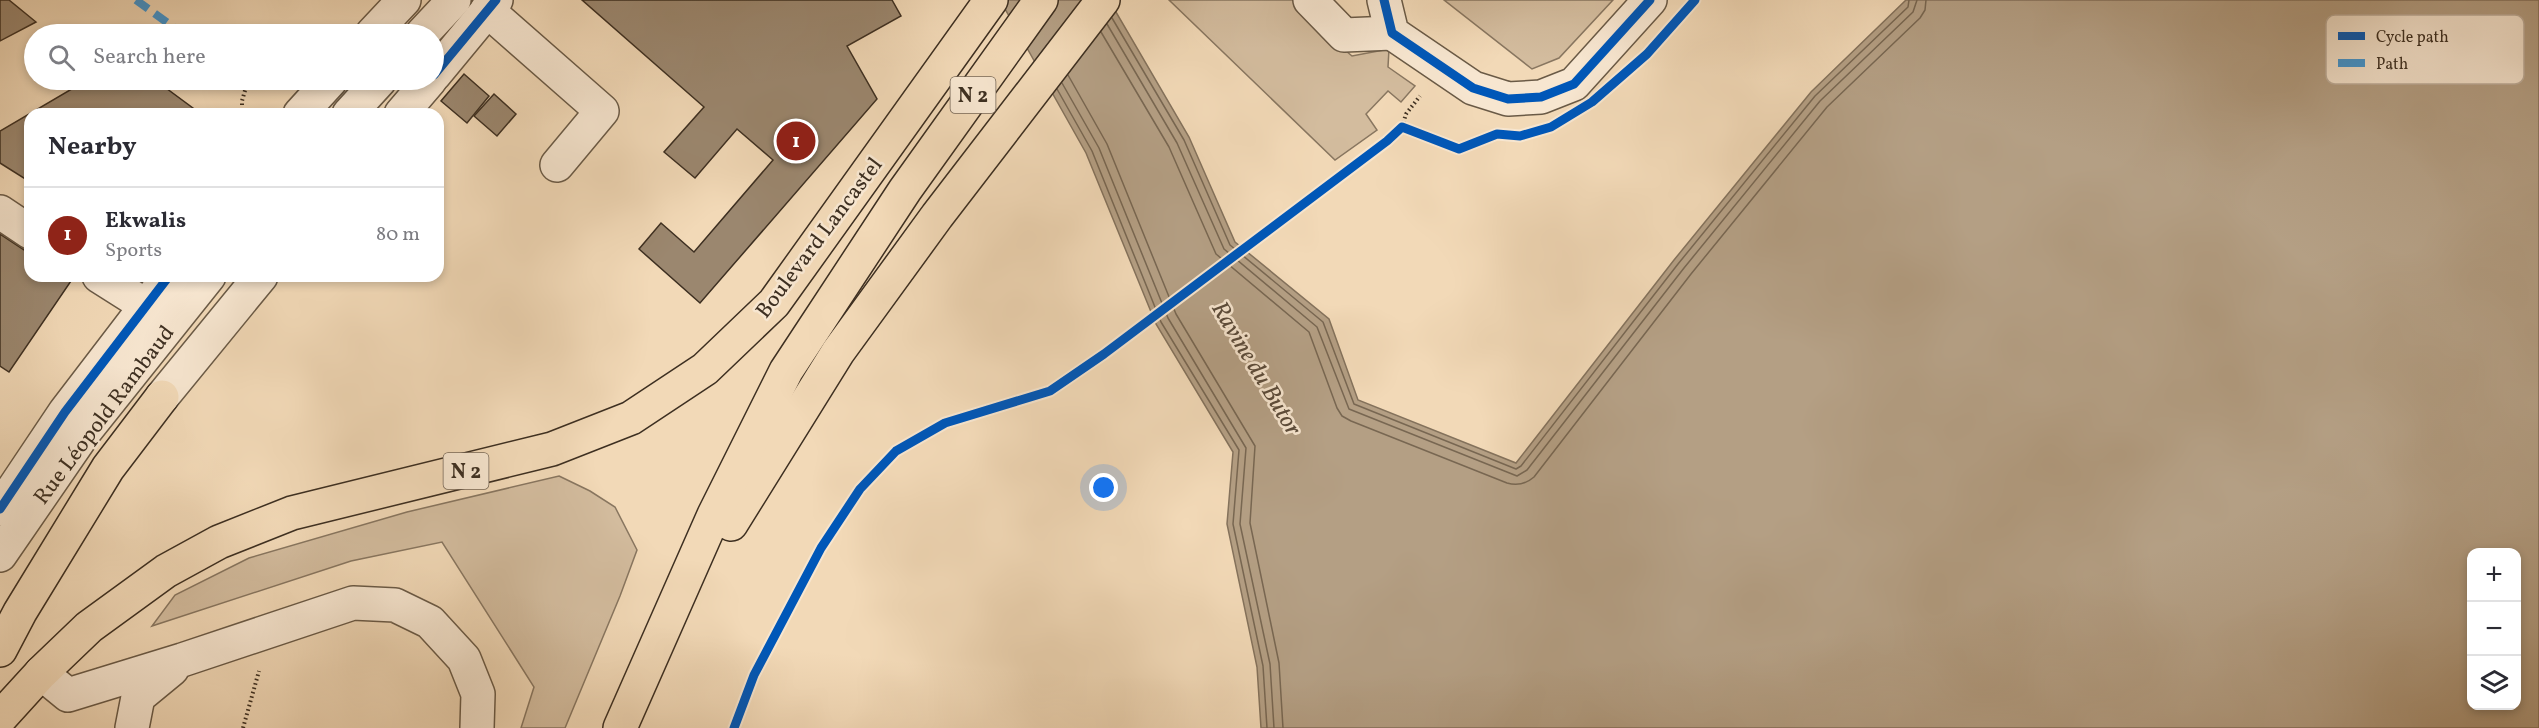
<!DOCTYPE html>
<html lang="en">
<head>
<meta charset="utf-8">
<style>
	body { margin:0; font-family:Vollkorn,serif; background:#f2f2f3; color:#2b2b33 }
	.controls { position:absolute; right:18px; bottom:18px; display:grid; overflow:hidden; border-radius:12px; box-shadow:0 3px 9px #0003 }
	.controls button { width:54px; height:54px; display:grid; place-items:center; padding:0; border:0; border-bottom:2px solid #e1e1e2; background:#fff; color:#2b2b33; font:30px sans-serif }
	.you { position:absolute; left:1104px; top:488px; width:21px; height:21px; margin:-15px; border:4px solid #fff; border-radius:50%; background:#1a73e8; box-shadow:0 0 0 9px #1a73e833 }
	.badge { display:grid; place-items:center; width:39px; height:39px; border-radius:50%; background:#8f2418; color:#fff; font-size:20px; font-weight:700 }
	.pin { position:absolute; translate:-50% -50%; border:3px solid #fff; box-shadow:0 2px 6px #0006 }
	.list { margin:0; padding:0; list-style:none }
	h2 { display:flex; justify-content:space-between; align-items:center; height:78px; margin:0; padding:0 24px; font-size:26px }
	h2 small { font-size:20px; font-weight:400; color:#7c7c81 }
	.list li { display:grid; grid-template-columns:39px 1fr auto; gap:18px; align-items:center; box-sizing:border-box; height:96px; padding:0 24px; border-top:2px solid #e1e1e2 }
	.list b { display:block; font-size:22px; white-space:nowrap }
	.list p { margin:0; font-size:20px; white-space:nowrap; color:#7c7c81 }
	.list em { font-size:20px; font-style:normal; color:#7c7c81 }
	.icon { flex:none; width:33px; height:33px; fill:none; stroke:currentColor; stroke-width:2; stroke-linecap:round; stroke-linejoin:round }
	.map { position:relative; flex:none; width:2539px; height:728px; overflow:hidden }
	.search { position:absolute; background:#fff; box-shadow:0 3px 9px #0003; left:24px; top:24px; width:420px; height:66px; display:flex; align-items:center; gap:15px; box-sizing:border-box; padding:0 21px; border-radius:33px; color:#7c7c81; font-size:22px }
	.panel { position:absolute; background:#fff; box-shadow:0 3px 9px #0003; left:24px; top:108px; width:420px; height:174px; border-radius:18px }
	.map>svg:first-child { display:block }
</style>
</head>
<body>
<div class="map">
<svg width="2539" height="728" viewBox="0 0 2539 728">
	<rect width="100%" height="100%" fill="#f2d9b7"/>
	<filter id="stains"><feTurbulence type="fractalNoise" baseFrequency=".00333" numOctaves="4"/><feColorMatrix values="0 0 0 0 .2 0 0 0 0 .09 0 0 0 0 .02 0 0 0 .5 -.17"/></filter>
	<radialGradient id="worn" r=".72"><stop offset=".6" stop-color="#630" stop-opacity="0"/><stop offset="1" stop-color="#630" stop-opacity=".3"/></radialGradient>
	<g fill="#d3bc9e" stroke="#887660" stroke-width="1.5">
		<path d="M1169,0H1296L1299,11L1352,56L1389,49L1388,67L1415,86L1401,102L1388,91L1366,114L1377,130L1335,160Z"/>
		<path d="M1444,0H1613L1559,58L1532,69Z"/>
		<path d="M559,476L590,491L615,507L637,550L620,596L565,728H521L534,687L442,542L351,561L152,626L175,595L249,558L407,512Z"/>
	</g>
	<path fill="#b49f84" stroke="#84725c" stroke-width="1.5" fill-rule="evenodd" d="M1000,0H1109L1189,137L1235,242L1329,319L1358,400L1516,463L1674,260L1811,92L1906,0H2539V728H1261L1257,667L1227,524L1233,452L1156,324L1086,153ZM2472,552H2516V706H2472Z"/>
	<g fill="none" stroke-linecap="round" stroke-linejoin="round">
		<g stroke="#786752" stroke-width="1.5">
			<path d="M1112,18L1184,140L1230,245L1323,322L1354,404L1516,469L1521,466L1678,264L1815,96L1908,7L1909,0"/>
			<path d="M1107,24L1177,143L1224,249L1317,327L1349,409L1517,476L1527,470L1684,268L1820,101L1913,12L1917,0"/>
			<path d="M1101,32L1169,147L1216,254L1309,332L1337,408L1342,416L1351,421L1507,483C1517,486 1526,484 1534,477L1691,274L1827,107L1920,18L1925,10L1926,0"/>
			<path d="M1068,75L1107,144L1176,314L1255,446L1250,523L1279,663L1283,728"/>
			<path d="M1062,83L1099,148L1168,318L1246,448L1240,524L1270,664L1274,728"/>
			<path d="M1057,89L1092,151L1161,322L1239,450L1233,524L1263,666L1267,728"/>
		</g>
	</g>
	<g fill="#9b876f" stroke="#3d2f21" stroke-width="1.5">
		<path d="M0,0H9L36,22L0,41Z"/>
		<path d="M582,0H892L901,16L847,46L877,99L700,303L639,249L661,223L694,252L773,160L737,129L695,178L664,152L704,107Z"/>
		<path d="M464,74L489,96L467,123L441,101Z"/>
		<path d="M87,80H155L201,114H30V182L0,163V131Z"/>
		<path d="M494,94L516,114L497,136L474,116Z"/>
		<path d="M0,234L30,254V276H63L71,281L9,372L0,366Z"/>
	</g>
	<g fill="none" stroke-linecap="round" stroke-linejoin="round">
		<defs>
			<g id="minor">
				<path d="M1310,0L1344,35L1392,33"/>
				<path d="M1384,0L1392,33L1473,88L1508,99L1541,97L1574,84L1650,0"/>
				<path d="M487,10L602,111L557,165"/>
				<path d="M372,34L404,0"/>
				<path d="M422,34L454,0"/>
				<path d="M434,75L496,0"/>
				<path d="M300,114L331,80"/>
				<path d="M349,114L380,80"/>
				<path d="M401,114L430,80"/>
				<path d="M0,212L30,232"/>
				<path d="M99,276L148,307"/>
				<path d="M162,397L261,276"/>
				<path d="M0,509L65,412L169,276"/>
				<path d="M0,555L86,430L209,276"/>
				<path d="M41,673L68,695L182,660L353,603L395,605L430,622L464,659L478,694L477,728"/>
				<path d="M132,728L138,697L172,669"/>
			</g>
			<g id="major">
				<path d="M731,524L838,352L937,216L1103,0"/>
				<path d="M0,650L20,612L108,468L162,397"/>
				<path d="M0,718L41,673L89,627L166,571L219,542L292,513L552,449L631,418L705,369L774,303L991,0"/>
				<path d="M620,728L714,515L786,371L905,190L1041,0"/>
			</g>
		</defs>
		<use href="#minor" stroke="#6a5a46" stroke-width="36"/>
		<use href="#major" stroke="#3d2f21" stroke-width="36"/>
		<g stroke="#3d2f21" stroke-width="4" stroke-dasharray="1.5 3" stroke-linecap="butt">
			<path d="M242,114V101L248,80"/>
			<path d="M1402,127L1406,114L1420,96"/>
			<path d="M243,728L259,671"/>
		</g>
		<use href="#minor" stroke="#f7e6d0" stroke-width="33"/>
		<use href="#major" stroke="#f2d9b7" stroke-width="33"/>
		<g stroke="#3f97d5" stroke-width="8" stroke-dasharray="15 8" stroke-linecap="butt">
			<path d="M136,0L183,34"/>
			<path d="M243,80L247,82"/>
		</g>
		<defs>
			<g id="cycleway">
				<path d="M1384,0L1392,33L1473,88L1508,99L1541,97L1574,84L1650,0"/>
				<path d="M434,75L496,0"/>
				<path d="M0,509L65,412L169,276"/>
				<path d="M734,728L754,675L821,548L860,489L896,451L945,423L1050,391L1104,354L1387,141L1402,127L1459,149L1497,134L1520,136L1551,127L1592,102L1647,54L1695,0"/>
			</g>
		</defs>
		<use href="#cycleway" stroke="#f7e6d0" stroke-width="13"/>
		<use href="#cycleway" stroke="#0057b8" stroke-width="9"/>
	</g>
	<g text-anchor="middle" stroke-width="5" stroke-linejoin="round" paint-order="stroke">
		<g fill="#f7e6d0" stroke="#756656" stroke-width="1.5">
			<rect x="950.5" y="77" width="45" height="36" rx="4.5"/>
			<rect x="443.5" y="453" width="45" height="36" rx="4.5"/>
		</g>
		<g font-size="21" font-weight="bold" fill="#3d2f21">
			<text x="973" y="102">N 2</text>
			<text x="466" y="478">N 2</text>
		</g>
		<g font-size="22" fill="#3d2f21" stroke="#f7e6d0">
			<text transform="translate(818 237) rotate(-53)" y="8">Boulevard Lancastel</text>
			<text transform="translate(103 414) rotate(-53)" y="8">Rue Léopold Rambaud</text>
		</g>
		<g font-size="24" font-style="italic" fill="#5b4b3a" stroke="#f7e6d0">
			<text transform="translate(1257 368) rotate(59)" y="8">Ravine du Butor</text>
		</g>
	</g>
	<rect x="2326" y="15" width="198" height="69" rx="9" fill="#f7e6d0" stroke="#bfaf9c" stroke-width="1.5"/>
	<rect x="2338" y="32" width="27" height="8" fill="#0057b8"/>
	<rect x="2338" y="59" width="27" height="8" fill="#3f97d5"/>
	<g font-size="16" fill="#3d2f21">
		<text x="2376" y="42">Cycle path</text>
		<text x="2376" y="69">Path</text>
	</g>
	<rect width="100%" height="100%" filter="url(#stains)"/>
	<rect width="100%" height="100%" fill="url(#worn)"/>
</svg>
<div class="controls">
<button>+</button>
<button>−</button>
<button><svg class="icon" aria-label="layers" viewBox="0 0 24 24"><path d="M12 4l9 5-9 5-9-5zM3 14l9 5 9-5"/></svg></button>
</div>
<div class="you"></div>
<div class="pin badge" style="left:796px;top:141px">1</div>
<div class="search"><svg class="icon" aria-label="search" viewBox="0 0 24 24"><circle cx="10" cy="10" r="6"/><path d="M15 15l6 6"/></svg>Search here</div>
<section class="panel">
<h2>Nearby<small></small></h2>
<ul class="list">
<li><span class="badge">1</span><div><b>Ekwalis</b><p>Sports</p></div><em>80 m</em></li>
</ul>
</section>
</div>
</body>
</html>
